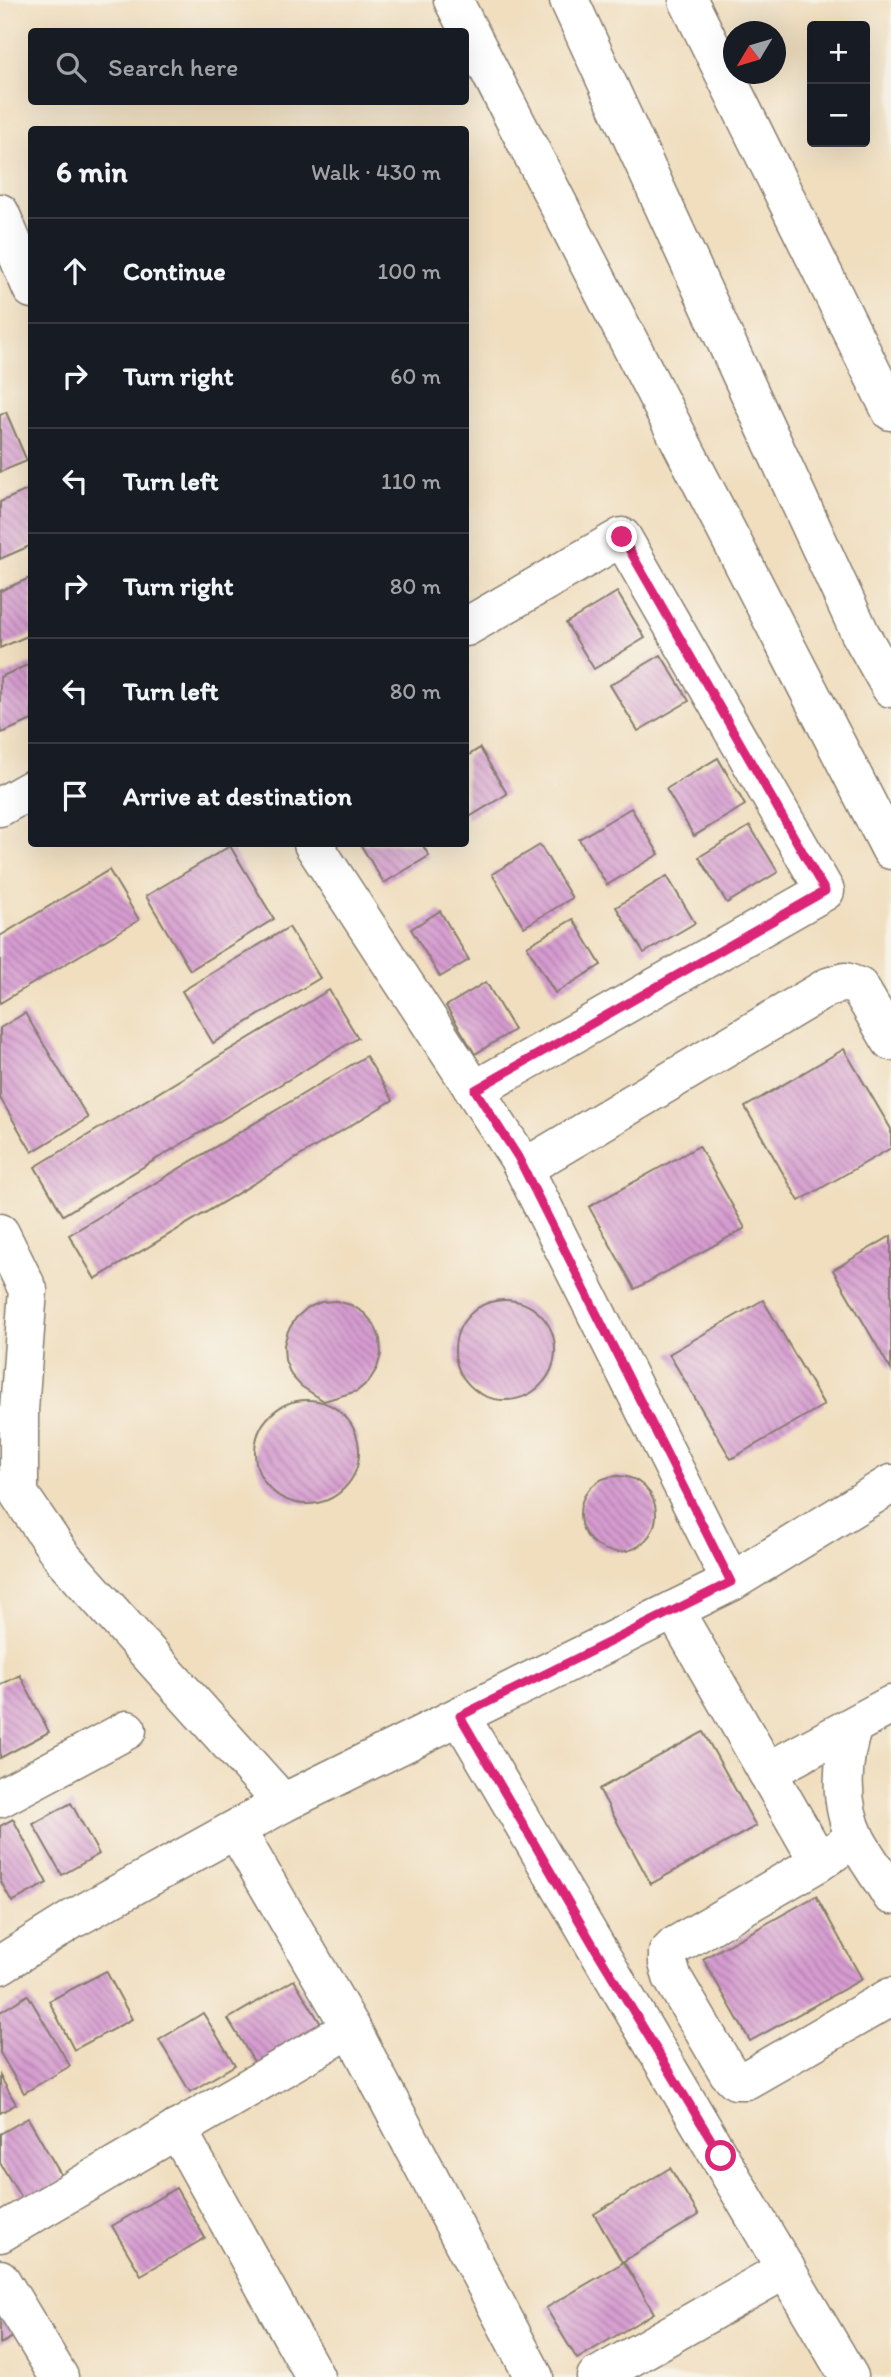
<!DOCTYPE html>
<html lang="en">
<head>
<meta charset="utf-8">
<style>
	body { margin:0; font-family:Itim,sans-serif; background:#242831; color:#f1f3f6 }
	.controls { position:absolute; right:21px; top:21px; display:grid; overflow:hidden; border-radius:7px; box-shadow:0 7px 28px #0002 }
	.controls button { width:63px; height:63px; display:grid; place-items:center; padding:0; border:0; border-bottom:2px solid #363941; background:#171b24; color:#f1f3f6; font:35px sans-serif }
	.compass { position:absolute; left:723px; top:21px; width:63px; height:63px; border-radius:50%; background:#171b24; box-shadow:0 7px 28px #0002; rotate:232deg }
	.stop { position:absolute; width:21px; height:21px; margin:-16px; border:5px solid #db2777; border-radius:50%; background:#fff }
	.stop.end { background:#db2777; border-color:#fff; box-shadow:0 2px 7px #0008 }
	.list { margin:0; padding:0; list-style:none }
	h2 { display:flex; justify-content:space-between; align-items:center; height:91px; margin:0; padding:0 28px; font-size:30px }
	h2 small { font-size:23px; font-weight:400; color:#9ea1a6 }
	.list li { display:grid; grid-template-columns:46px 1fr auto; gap:21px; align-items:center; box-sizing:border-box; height:105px; padding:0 28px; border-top:2px solid #363941 }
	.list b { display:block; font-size:26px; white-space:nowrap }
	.list em { font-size:23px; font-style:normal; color:#9ea1a6 }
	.icon { flex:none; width:38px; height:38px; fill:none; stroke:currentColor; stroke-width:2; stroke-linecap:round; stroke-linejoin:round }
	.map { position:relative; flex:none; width:891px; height:2377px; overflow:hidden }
	.search { position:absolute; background:#171b24; box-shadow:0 7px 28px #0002; left:28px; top:28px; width:441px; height:77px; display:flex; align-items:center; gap:18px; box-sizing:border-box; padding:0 24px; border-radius:7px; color:#9ea1a6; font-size:26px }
	.panel { position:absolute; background:#171b24; box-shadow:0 7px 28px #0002; left:28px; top:126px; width:441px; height:721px; border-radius:7px }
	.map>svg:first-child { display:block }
</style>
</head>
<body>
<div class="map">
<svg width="891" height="2377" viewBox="0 0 891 2377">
	<defs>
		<pattern id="building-back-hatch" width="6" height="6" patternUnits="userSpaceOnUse" patternTransform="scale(1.75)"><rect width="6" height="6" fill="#d69cd0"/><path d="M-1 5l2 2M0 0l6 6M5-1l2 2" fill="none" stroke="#ad7ea8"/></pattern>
	</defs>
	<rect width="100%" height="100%" fill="#f7f3e8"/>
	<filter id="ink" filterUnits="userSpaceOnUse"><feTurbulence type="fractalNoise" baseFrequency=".0143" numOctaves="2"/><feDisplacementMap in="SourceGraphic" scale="14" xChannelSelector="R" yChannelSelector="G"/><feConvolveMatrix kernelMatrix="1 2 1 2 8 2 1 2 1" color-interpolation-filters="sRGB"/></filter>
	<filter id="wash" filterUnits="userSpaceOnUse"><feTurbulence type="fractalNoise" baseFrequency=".00686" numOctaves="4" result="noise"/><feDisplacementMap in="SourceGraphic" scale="28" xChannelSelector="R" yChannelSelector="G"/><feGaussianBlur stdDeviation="1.57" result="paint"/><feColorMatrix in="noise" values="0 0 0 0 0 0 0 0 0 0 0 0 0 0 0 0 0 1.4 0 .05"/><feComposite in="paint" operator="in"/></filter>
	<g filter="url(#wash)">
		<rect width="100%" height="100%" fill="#f0debf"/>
		<g id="blocks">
			<g fill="url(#building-back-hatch)">
				<path d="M6,412L27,461L0,472V415Z"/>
				<path d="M32,488V545L0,559V502Z"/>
				<path d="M32,577V634L0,648V591Z"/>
				<path d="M617,592L645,638L594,669L566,623Z"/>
				<path d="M661,655L689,701L638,731L610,685Z"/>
				<path d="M32,663V720L2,733L0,728V677Z"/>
				<path d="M480,748L507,794L466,819V757Z"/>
				<path d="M718,758L745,805L694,836L666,789Z"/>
				<path d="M631,808L659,854L607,885L579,839Z"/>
				<path d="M750,826L778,872L727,903L699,857Z"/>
				<path d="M360,844H422L429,856L384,883Z"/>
				<path d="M540,845L572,898L524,927L492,874Z"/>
				<path d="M230,846L274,919L190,970L146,896Z"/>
				<path d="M109,870L139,920L0,1003V936Z"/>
				<path d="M667,876L695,923L644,953L616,907Z"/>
				<path d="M440,911L469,960L440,977L411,929Z"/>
				<path d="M573,919L601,965L555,993L527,946Z"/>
				<path d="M289,927L320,978L213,1043L182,991Z"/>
				<path d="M486,982L514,1030L475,1054L446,1006Z"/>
				<path d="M329,990L358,1038L63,1215L35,1167Z"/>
				<path d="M25,1013L88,1118L32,1152L0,1098V1028Z"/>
				<path d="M844,1049L891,1129V1148L799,1201L745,1107Z"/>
				<path d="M366,1056L393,1100L95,1279L69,1235Z"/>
				<path d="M699,1146L745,1228L635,1289L589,1207Z"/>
				<path d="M891,1236V1370L833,1270Z"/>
				<circle cx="505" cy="1350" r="50"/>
				<path d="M763,1300L824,1405L731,1459L669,1354Z"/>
				<path d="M336,1301L351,1305L364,1313L374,1324L380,1339L381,1354L377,1368L369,1381L357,1391L324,1401L301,1386L291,1375L285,1360L284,1345L288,1331L296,1318L307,1308L321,1302Z"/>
				<circle cx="307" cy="1452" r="52"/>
				<circle cx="618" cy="1514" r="38"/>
				<path d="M20,1675L49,1732L0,1758V1685Z"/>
				<path d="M703,1732L756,1826L651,1884L599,1789Z"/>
				<path d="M71,1803L99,1854L62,1875L33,1824Z"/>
				<path d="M13,1819L47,1883L12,1902L0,1880V1826Z"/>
				<path d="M816,1896L862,1979L750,2041L703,1959Z"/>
				<path d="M106,1971L132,2019L74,2050L49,2001Z"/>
				<path d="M294,1980L324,2029L258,2068L228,2019Z"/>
				<path d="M28,1995L70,2066L24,2093L0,2053V2012Z"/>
				<path d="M203,2013L235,2065L190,2092L159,2040Z"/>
				<path d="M0,2076L16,2104L0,2113Z"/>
				<path d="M28,2118L64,2180L24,2203L0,2163V2134Z"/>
				<path d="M670,2168L699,2215L622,2262L594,2214Z"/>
				<path d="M176,2188L205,2238L141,2275L112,2226Z"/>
				<path d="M624,2262L654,2313L577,2359L546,2308Z"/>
				<path d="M0,2310L15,2336L0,2344Z"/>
			</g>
		</g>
	</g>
	<g filter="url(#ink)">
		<use href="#blocks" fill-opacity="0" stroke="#867d6e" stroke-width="2"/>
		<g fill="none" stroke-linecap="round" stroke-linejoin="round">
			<defs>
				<g id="minor">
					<path d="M453,0L891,850"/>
					<path d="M569,0L860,633L891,688"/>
					<path d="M688,0L891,411"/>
					<path d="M0,213L32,289"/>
					<path d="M466,627L622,537L825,891L475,1090"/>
					<path d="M0,807L32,789"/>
					<path d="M313,844L518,1157L731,1582"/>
					<path d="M524,1168L828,987L845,982L859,987L891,1041"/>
					<path d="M0,1233L28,1290L19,1410V1494L62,1557L283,1803"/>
					<path d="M674,1610L819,1862"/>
					<path d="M460,1716L849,2377"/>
					<path d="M853,1726C841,1762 839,1804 856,1839C866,1858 880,1876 891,1895"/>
					<path d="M767,1772L891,1705"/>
					<path d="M0,1798L127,1730"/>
					<path d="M236,1830L351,2028L534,2377"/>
					<path d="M855,1838L819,1862L675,1946L668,1953V1963L672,1977L728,2072L736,2080H746L891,1997"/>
					<path d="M0,1965L73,1919L283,1803L731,1582L891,1484"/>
					<path d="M177,2129L315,2377"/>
					<path d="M0,2233L351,2028"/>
					<path d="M0,2279L59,2377"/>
					<path d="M596,2377L786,2269"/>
				</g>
			</defs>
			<use href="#minor" stroke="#867d6e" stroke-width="41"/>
			<use href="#minor" stroke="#fff" stroke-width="38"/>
		</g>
	</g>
	<g fill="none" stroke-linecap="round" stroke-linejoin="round" filter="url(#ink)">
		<path stroke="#db2777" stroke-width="9" d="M622,537L825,891L475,1090L518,1157L731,1582L460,1716L595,1948L721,2156"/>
	</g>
</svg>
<div class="controls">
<button>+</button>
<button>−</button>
</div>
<svg class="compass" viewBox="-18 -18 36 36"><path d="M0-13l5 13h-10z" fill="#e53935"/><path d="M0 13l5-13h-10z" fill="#9ea1a6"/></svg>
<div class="stop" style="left:721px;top:2156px"></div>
<div class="stop end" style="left:622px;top:537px"></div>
<div class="search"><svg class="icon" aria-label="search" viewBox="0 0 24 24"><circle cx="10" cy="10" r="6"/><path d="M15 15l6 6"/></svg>Search here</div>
<section class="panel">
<h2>6 min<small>Walk · 430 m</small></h2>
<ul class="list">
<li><svg class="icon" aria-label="ahead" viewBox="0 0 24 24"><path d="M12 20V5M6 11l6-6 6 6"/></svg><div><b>Continue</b></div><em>100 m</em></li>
<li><svg class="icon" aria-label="right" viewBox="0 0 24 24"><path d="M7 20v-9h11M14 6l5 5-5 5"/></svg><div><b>Turn right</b></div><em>60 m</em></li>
<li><svg class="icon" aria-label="left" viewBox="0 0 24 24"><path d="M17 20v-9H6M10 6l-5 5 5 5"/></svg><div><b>Turn left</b></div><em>110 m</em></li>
<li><svg class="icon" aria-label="right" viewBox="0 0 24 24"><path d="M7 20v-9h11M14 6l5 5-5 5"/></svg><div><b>Turn right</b></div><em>80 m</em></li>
<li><svg class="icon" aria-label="left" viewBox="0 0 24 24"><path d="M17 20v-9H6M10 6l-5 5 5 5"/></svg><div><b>Turn left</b></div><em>80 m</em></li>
<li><svg class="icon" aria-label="arrive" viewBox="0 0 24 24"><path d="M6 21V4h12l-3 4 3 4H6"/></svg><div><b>Arrive at destination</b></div></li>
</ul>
</section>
</div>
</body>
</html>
